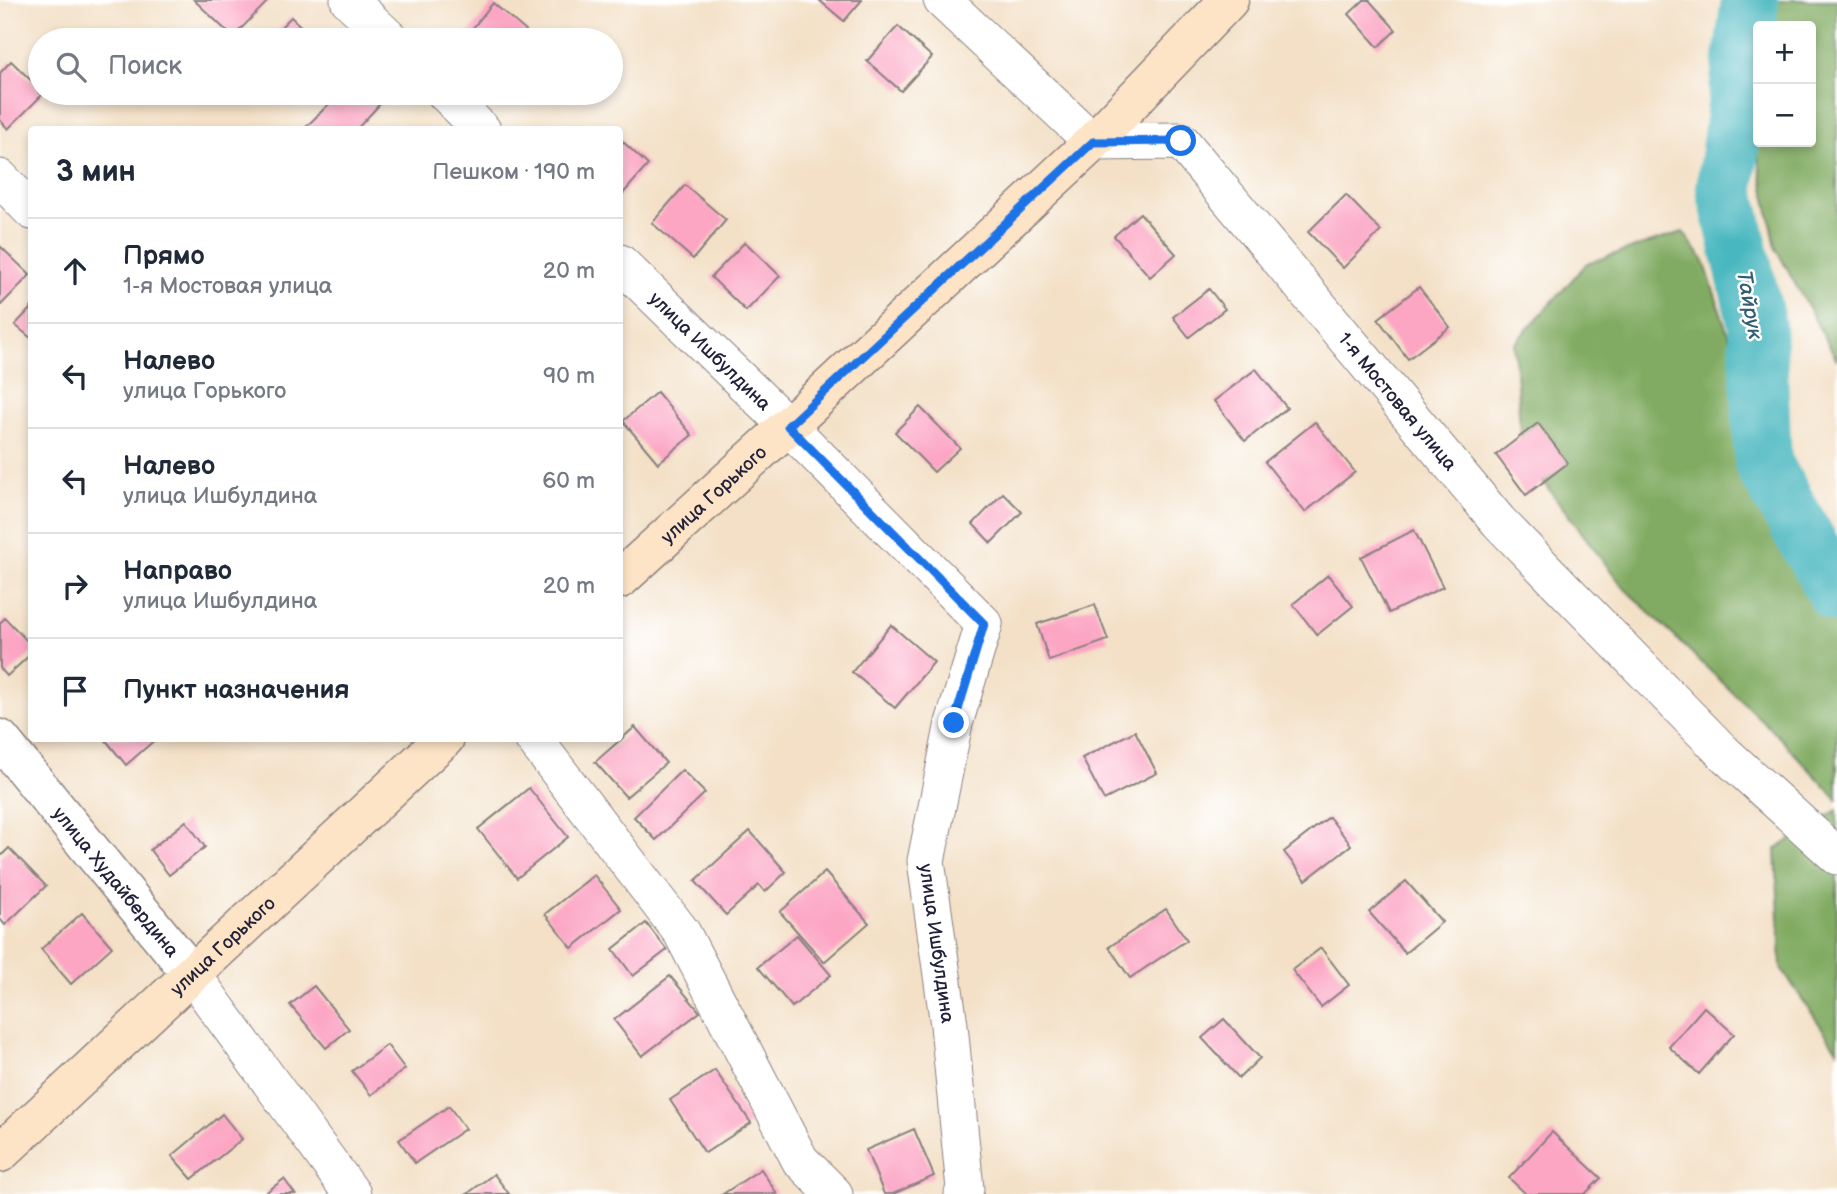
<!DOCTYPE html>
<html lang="ru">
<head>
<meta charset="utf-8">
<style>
	body { margin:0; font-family:"Balsamiq Sans",sans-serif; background:#f2f2f3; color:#1f2937 }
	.controls { position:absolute; right:21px; top:21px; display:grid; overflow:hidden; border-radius:7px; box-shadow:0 4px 10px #0003 }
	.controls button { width:63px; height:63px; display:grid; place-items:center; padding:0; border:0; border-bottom:2px solid #e0e1e3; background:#fff; color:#1f2937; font:35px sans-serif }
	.stop { position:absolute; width:21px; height:21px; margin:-16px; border:5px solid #1a73e8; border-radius:50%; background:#fff }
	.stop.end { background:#1a73e8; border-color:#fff; box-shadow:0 2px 7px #0008 }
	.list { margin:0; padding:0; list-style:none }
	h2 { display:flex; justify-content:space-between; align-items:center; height:91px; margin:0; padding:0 28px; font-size:30px }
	h2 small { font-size:23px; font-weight:400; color:#747a83 }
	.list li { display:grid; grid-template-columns:46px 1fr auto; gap:21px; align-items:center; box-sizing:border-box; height:105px; padding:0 28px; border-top:2px solid #e0e1e3 }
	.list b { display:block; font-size:26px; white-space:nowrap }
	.list p { margin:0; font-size:23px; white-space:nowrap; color:#747a83 }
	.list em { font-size:23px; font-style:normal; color:#747a83 }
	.icon { flex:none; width:38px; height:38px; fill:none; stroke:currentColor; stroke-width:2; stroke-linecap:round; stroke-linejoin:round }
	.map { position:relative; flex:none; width:1837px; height:1194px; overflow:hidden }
	.search { position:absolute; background:#fff; box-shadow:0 4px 10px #0003; left:28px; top:28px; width:595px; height:77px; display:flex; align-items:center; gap:18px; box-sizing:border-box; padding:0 24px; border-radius:38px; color:#747a83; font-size:26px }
	.panel { position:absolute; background:#fff; box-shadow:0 4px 10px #0003; left:28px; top:126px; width:595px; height:616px; border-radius:7px }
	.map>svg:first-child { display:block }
</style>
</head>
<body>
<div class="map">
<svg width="1837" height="1194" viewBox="0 0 1837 1194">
	<rect width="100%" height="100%" fill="#fff"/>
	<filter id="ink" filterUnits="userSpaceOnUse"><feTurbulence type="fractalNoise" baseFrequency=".0143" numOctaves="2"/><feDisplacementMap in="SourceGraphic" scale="14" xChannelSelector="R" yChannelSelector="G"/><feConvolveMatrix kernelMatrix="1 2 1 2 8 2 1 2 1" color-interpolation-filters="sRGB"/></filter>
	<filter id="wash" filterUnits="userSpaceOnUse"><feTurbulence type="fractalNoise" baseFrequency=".00686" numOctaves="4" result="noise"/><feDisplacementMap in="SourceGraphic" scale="28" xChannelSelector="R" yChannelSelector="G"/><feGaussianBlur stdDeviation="1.57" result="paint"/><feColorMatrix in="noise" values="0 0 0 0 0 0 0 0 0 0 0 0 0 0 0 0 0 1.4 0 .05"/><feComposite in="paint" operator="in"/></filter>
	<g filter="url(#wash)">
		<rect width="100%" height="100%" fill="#f3e0c6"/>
		<g fill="#81ab62" stroke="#52664e" stroke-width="2">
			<path d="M1763,0H1837V360L1776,249L1749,110L1758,36V142H1811V26H1760Z"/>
			<path d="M1683,232L1704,261L1744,384L1760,487L1837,623V799L1778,736L1624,588L1522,454L1514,344L1587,263Z"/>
			<path d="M1837,810V1050L1781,968L1776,849Z"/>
		</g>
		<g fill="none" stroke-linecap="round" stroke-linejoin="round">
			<path stroke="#48b7bf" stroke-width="58" d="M1750,0L1725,188L1757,325L1763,463L1837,594"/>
		</g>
		<g id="blocks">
			<g fill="#fca6c4">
				<path d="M194,0H269L233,37Z"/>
				<path d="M819,0H862L844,21Z"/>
				<path d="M1364,0H1369L1396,30L1378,47L1349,14Z"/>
				<path d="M493,3L526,31L518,40H463Z"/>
				<path d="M291,17L315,40H268Z"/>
				<path d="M898,26L932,57L901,91L867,61Z"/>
				<path d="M11,61L40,89V93H44L8,129L0,120V73Z"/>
				<path d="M340,93H366L379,105L356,130H308L306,127Z"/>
				<path d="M620,139L648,165L620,197Z"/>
				<path d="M685,185L726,220L693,259L652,223Z"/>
				<path d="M1346,195L1381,231L1343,268L1308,232Z"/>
				<path d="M1140,213L1176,254L1150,277L1114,236Z"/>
				<path d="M745,242L780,276L746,311L711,277Z"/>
				<path d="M0,246L30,275L0,306Z"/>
				<path d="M1419,287L1450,327L1408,359L1378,319Z"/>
				<path d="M1209,289L1225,309L1189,337L1173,317Z"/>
				<path d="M32,307V339L15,325Z"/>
				<path d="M1256,369L1287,408L1245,441L1214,401Z"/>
				<path d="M657,392L692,435L658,463L623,421Z"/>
				<path d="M920,407L960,448L934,472L895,432Z"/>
				<path d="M1315,422L1355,472L1305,512L1265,462Z"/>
				<path d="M1538,423L1568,463L1526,495L1496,455Z"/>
				<path d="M1003,493L1022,512L991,543L973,524Z"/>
				<path d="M1414,530L1443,587L1389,613L1361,557Z"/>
				<path d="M1328,575L1353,606L1317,635L1293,604Z"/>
				<path d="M1095,605L1108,640L1049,661L1037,624Z"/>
				<path d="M5,618L32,646V653L7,676L0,668V623Z"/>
				<path d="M891,625L934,662L895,708L852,672Z"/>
				<path d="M635,727L666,763L626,797L595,762Z"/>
				<path d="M1135,731L1157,773L1104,800L1082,758Z"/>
				<path d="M104,738H157L126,765Z"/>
				<path d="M682,770L705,793L656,840L634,817Z"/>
				<path d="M529,788L568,837L517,878L478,829Z"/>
				<path d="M1329,817L1351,845L1306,880L1284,852Z"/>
				<path d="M186,821L205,847L169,875L150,850Z"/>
				<path d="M750,831L786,872L765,892L759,885L726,915L695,881Z"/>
				<path d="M9,848L46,886L5,925L0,919V857Z"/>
				<path d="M825,872L869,923L824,962L780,912Z"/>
				<path d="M594,875L621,909L572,948L545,914Z"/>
				<path d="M1406,881L1442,922L1405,953L1369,912Z"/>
				<path d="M1166,909L1187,940L1130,978L1109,947Z"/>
				<path d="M82,913L112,947L71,984L41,949Z"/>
				<path d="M646,923L667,950L633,976L613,949Z"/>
				<path d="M797,935L831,975L792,1007L758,967Z"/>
				<path d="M1321,948L1349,985L1321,1007L1292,970Z"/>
				<path d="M670,976L700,1012L642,1056L614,1020Z"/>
				<path d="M314,986L349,1029L326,1048L290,1005Z"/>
				<path d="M1704,1007L1734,1034L1699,1074L1669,1047Z"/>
				<path d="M1224,1019L1260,1058L1239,1078L1202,1038Z"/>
				<path d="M387,1045L405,1069L371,1095L352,1071Z"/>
				<path d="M715,1070L751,1123L705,1153L670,1100Z"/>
				<path d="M449,1106L465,1129L415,1163L399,1140Z"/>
				<path d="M222,1114L242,1139L192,1179L172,1156Z"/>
				<path d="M914,1129L934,1176L893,1194H884L866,1150Z"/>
				<path d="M1552,1132L1601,1178L1585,1194H1526L1509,1178Z"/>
				<path d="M761,1169L777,1194H723Z"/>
				<path d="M494,1174L509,1194H467Z"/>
				<path d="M284,1179L295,1194H264Z"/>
			</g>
		</g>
	</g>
	<g filter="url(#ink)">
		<use href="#blocks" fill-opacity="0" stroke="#8a8180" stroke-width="2"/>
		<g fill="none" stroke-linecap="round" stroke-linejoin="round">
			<defs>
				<g id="minor">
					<path d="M349,0L391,40"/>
					<path id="s1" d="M942,0L1093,142L1181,141L1499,522L1724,753L1837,856"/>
					<path d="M445,93L482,130"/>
					<path d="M0,178L32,211"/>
					<path id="s2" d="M620,263L788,426L984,624L954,723L926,861L949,1025L965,1189L963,1194"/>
					<path d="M533,738L682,933L800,1160L834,1194"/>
					<path d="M191,973L352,1194"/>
				</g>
				<g id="tertiary">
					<path id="s3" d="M0,739L191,973"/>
				</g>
				<g id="secondary">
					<path id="s4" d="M620,579L788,426L1093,142L1229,0"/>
					<path id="s5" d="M0,1153L445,738"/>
				</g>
			</defs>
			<use href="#minor" stroke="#8a8180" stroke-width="39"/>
			<use href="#tertiary" stroke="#8a8180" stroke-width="41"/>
			<use href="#secondary" stroke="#8a8180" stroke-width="41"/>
			<use href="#minor" stroke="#fff" stroke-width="37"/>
			<use href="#tertiary" stroke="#fff" stroke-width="38"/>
			<use href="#secondary" stroke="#fee4c6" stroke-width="38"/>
		</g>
	</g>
	<g fill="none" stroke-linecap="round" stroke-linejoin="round" filter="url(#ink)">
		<path stroke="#1a73e8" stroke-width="9" d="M954,723L984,624L788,426L1093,142L1181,141"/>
	</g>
	<g text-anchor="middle" stroke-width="5" stroke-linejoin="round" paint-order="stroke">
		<g font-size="19" fill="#22223b" stroke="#fff">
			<text dy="7" stroke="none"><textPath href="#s2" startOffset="126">улица Ишбулдина</textPath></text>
			<text dy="7" stroke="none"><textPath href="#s1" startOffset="634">1-я Мостовая улица</textPath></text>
			<text dy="7" stroke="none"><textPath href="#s4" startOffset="126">улица Горького</textPath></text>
			<text dy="7" stroke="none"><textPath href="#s3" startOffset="184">улица Худайбердина</textPath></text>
			<text dy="7" stroke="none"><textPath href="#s2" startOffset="840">улица Ишбулдина</textPath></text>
			<text dy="7" stroke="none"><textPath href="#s5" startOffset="304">улица Горького</textPath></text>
		</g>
		<g font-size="21" font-style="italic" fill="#315e70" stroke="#fff">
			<text transform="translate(1750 305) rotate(80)" y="7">Тайрук</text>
		</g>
	</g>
</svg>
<div class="controls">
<button>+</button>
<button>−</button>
</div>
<div class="stop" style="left:1181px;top:141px"></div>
<div class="stop end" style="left:954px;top:723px"></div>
<div class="search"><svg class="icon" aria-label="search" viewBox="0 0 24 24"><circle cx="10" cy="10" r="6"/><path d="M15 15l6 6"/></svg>Поиск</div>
<section class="panel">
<h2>3 мин<small>Пешком · 190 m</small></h2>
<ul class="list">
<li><svg class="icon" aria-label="ahead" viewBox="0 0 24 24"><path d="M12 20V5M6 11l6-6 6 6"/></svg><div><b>Прямо</b><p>1-я Мостовая улица</p></div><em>20 m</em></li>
<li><svg class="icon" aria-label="left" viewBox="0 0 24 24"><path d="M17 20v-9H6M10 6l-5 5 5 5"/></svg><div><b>Налево</b><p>улица Горького</p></div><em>90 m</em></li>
<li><svg class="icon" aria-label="left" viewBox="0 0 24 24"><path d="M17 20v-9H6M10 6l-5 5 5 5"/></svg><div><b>Налево</b><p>улица Ишбулдина</p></div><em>60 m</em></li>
<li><svg class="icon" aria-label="right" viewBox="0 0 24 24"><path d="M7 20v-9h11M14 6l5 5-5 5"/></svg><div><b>Направо</b><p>улица Ишбулдина</p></div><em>20 m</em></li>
<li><svg class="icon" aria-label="arrive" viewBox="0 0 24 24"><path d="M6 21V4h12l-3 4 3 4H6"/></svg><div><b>Пункт назначения</b></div></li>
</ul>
</section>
</div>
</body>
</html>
